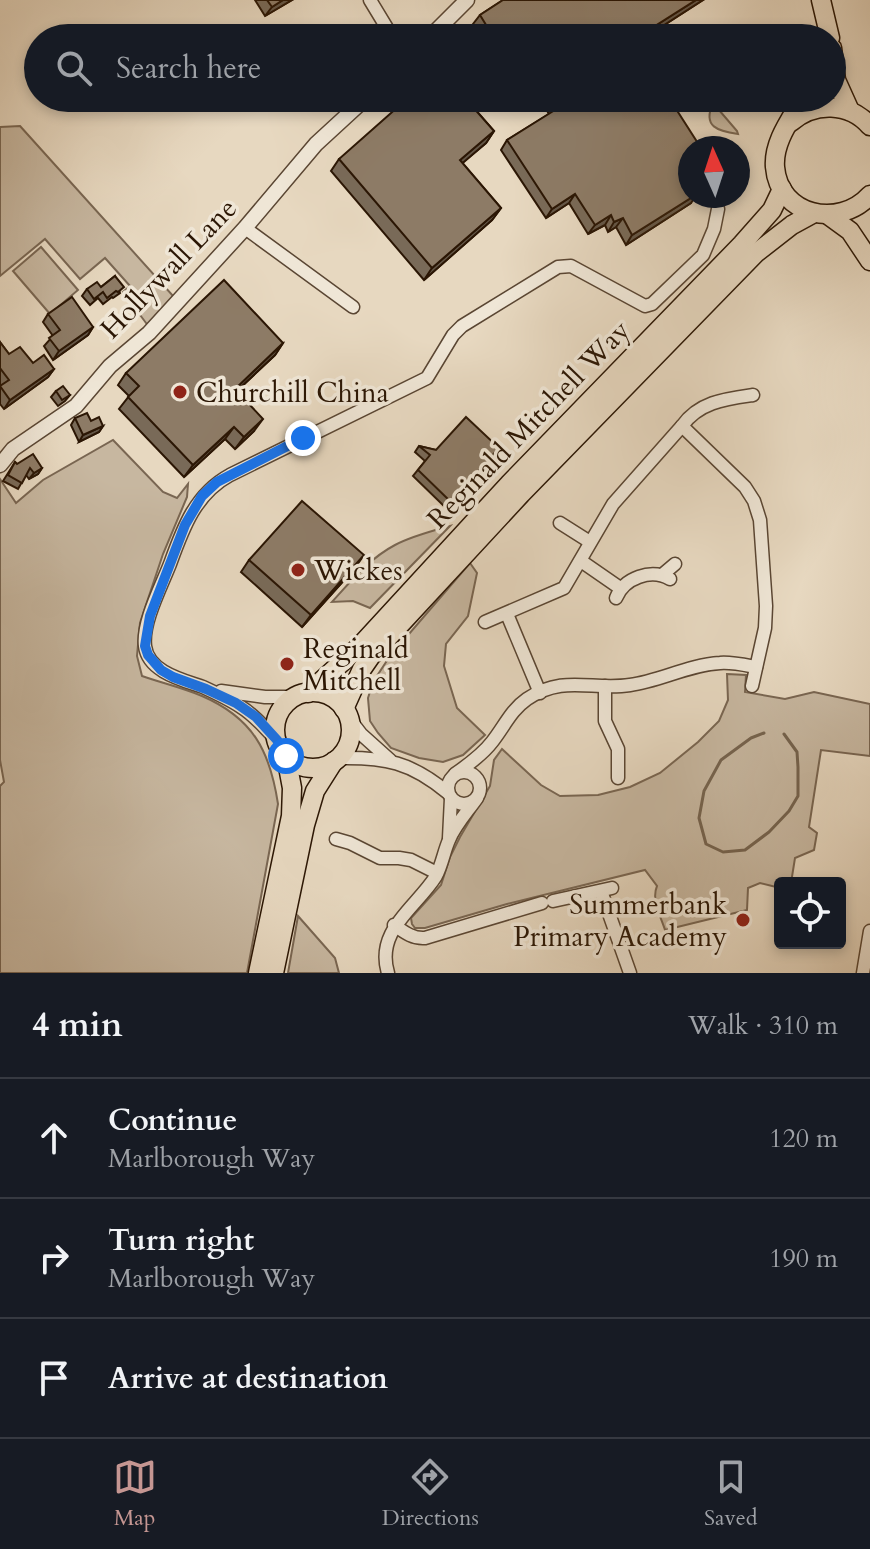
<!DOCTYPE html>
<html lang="en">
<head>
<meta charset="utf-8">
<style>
	body { margin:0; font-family:Cardo,serif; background:#242831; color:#f1f3f6 }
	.controls { position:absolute; right:24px; bottom:24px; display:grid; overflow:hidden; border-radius:8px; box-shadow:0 4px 12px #0003 }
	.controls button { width:72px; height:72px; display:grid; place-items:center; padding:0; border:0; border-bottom:2px solid #363941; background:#171b24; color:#f1f3f6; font:40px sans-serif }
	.compass { position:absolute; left:678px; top:136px; width:72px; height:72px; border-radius:50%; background:#171b24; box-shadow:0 4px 12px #0003; rotate:357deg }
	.stop { position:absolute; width:24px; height:24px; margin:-18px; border:6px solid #1a73e8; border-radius:50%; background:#fff }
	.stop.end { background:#1a73e8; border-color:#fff; box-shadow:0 2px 8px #0008 }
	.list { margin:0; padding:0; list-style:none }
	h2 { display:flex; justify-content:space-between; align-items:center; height:104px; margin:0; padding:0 32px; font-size:34px }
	h2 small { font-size:26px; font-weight:400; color:#9ea1a6 }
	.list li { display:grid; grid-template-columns:52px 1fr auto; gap:24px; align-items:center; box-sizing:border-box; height:120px; padding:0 32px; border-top:2px solid #363941 }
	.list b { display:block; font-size:30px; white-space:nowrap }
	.list p { margin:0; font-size:26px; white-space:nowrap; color:#9ea1a6 }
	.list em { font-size:26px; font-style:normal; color:#9ea1a6 }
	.icon { flex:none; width:44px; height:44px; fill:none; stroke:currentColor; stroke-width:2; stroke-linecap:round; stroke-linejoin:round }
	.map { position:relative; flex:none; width:870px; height:973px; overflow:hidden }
	.search { position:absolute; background:#171b24; box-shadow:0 4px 12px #0003; left:24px; right:24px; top:24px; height:88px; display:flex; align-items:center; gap:20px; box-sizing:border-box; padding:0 28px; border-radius:44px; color:#9ea1a6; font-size:30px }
	.sheet { height:464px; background:#171b24 }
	nav { display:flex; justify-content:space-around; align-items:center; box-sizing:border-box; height:112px; border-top:2px solid #363941; background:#171b24; font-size:22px; color:#9ea1a6 }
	nav a { display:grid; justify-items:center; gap:4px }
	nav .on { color:#c59692 }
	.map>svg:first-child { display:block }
</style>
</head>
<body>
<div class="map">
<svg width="870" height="973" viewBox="0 0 870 973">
	<rect width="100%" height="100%" fill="#e7d8c0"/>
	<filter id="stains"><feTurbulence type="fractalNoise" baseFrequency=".0025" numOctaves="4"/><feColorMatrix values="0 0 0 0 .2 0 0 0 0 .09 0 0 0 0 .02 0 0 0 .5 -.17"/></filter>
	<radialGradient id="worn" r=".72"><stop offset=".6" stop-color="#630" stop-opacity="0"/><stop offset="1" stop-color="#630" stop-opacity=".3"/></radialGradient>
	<g fill="#c7b7a0" stroke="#796652" stroke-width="2">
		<path d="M713,103L737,131L738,134C718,131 702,127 713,103Z"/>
		<path d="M20,126L174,297L149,327L123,292L130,286L105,258L80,279L45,239L0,276V127Z"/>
		<path d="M41,247L78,290L50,314L13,271Z"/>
		<path d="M113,440L163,492L177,498L188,484L187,497L163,554L140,623L137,656L142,676C162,683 183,688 202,696C253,718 270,751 278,804L247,973H0V786L4,782L0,760V479L16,503L43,480Z"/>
		<path d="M450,526L370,608L353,601L332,602C351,581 370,558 395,545C412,536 432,531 450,526Z"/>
		<path d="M470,563L477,573L468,616L446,644L444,666L457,708L485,735L463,755L443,762L419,758L391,748L378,733L370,721L368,698L373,682L390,656Z"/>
		<path d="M727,674L746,675L745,692L785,699L814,692L870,704V756L821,750L809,827L817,833L814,850L795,858L791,883H780V888L760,883L748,888L747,910L665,930C661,917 651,900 657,886L645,870L507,904L425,928H415L412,924L411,918L441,885L450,857L460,837L490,786L494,760L502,749L541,785L560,796L598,795L630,787L660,773L698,742L719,721L728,700Z"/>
		<path d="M298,916L335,958L339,973H288Z"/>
	</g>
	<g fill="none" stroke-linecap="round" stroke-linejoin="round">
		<path stroke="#75634e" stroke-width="3" d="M764,733L751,738L721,760L704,791L699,818L706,844L723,852L745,850L769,832L789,811L798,796V767L797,752L784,734"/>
		<defs>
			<g id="minor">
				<path d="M370,0L393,38"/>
				<path d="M245,228L353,307"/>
				<path d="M682,426L745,487L754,501L760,520L766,606L765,628L752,686"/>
				<path d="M560,523L590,542"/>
				<path d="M581,561L620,588"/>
				<path d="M662,575L675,564"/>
				<path d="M616,598C624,578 651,568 670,579"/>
				<path d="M507,614L540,693"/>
				<path d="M485,622L564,588L613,504L682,426C699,402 725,399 753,395"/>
				<path d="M605,686V721L618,749V778"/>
				<path d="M221,691L265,697H296"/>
				<path d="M348,717L361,734L390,760"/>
				<path d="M277,740C265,729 256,716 241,707C229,699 216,693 203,687C183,680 148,672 145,646C142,623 161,587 170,564C183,528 195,494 230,475L427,378L453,335L462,326L558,267L571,266L645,306L652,304L703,255L714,229L718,209"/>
				<path d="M339,758C385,757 411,762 448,793"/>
				<circle cx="464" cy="788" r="16"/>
				<path d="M455,774C468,765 482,755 492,742C504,727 511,710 527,699C564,674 592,691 630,685C660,681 688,665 720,663C731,662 745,665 756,667"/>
				<path d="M449,838L451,798"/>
				<path d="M336,839L350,843L380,858H399L411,860L437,873"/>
				<path d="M601,891L630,973"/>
				<path d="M553,901L612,888"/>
				<path d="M394,925C404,932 413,939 425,938L542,903"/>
				<path d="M388,973C375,930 416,908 436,876C442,865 444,851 449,840C455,825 468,811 477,798"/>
				<path d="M863,973L870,931"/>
			</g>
			<g id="tertiary">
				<path d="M429,38L467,0"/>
				<path d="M0,465L13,449L76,406L110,366L149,333L245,228L316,144L366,98"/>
			</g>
			<g id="primary">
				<path d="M821,0L830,38"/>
				<path d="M832,48L836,80L850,111"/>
				<path d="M803,98C791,119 773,142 775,167C779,216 839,229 870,195"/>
				<path d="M791,122C814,102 849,102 870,126"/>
				<path d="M828,215L850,231L870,261"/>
				<circle cx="313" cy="730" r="38"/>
				<path d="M308,693L359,647L509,484L742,244L772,210L782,189"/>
				<path d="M344,709L362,669L371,656L521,494L756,253L792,225L814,213"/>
				<path d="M258,973L291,816L292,788L286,756"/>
				<path d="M274,973L305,825L315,791L334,761"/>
			</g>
		</defs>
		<use href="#minor" stroke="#5a4633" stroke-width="15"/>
		<use href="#tertiary" stroke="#5a4633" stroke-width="17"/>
		<use href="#primary" stroke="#2b1604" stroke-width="21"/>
		<use href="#minor" stroke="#efe6d6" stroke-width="12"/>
		<use href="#tertiary" stroke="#efe6d6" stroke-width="14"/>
		<use href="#primary" stroke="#e7d8c0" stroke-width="18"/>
	</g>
	<g fill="#796a58" stroke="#2b1604" stroke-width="2">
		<path d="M255,0H292L265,16Z"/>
		<path d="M503,0H703L644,38H482L473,24L480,15Z"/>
		<path d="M539,98H669L690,148L689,180L691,203L626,245L616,227L608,232L605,225L588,234L569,203L546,218L501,150L507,140L549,114Z"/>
		<path d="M466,99L494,131L486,143L462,163L501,208L492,220L424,280L331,171L339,159Z"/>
		<path d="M115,276L120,293L113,298L112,297L103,304L98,298L90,305L82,296L87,289L101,287Z"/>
		<path d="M48,314L93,327L88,335L53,360L44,346L53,336L43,322Z"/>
		<path d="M0,342L9,354L28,359L33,363L54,369L48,377L4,409L0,404Z"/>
		<path d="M283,343L275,355L237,391L254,431L235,449L225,439L184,477L119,409L129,396L118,385L126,373Z"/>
		<path d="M56,391L70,395L65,401L58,406L51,397Z"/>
		<path d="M75,418L103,426L99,432L79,442L71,425Z"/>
		<path d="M419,446L436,450L499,448L446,508L413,476L425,461L415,452Z"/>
		<path d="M15,462L17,464L42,468L38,474L29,479L26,475L18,489L3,481Z"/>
		<path d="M249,560L355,568L302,627L241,572Z"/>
	</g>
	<g fill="#635647" stroke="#2b1604" stroke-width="2">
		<path d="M283,0H292L265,16L272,7Z"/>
		<path d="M696,0H703L644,38H636Z"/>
		<path d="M494,131L486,143L451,173L460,160Z"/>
		<path d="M575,194L569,203L546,218L552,209Z"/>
		<path d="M694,196H696L691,203L626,245L632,235Z"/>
		<path d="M501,208L492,220L424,280L432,268Z"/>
		<path d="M611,215L605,225L588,234L595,225Z"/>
		<path d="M623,218L616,227L608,232L614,222Z"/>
		<path d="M93,327L88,335L53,360L59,351Z"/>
		<path d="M283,343L275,355L226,401L235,389Z"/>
		<path d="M54,369L48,377L4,409L10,400Z"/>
		<path d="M263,419L254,431L235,449L244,437Z"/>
		<path d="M103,426L99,432L79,442L83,435Z"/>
		<path d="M234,427L225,439L184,477L193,465Z"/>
		<path d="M499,448L495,455L446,508L451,502Z"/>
		<path d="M42,468L38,474L29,479L34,473Z"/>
		<path d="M364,555L355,568L302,627L311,615Z"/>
	</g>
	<g fill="#8d7b66" stroke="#2b1604" stroke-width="2">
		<path d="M267,0H283L272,7Z"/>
		<path d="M503,0H696L636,38H494L480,15Z"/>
		<path d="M408,98H465L494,131L460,160L501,208L432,268L339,159Z"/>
		<path d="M551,98H669L701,148H690V175L687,177L690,181V196H694L632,235L623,218L614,222L611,215L595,225L575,194L552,209L507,140L558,108Z"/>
		<path d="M115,276L124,287L118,292L116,291L107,298L103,292L94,299L87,289L97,282L101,287Z"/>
		<path d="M224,280L283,343L235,389L263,419L244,437L234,427L193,465L128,397L139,386L126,373Z"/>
		<path d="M72,297L93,327L59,351L49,338L60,330L48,314Z"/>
		<path d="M0,342L9,354L20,347L33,363L44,355L54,369L10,400L0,386L9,380L0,368Z"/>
		<path d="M63,386L70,395L62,400L56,391Z"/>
		<path d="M87,413L91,421L99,417L103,426L83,435L75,418Z"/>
		<path d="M466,417L499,448L451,502L418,470L430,455L419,446L436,450Z"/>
		<path d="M33,454L42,468L34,473L30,468L22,483L8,475L15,462L17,464Z"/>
		<path d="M302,501L364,555L311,615L249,560Z"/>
	</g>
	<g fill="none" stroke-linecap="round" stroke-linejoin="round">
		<path stroke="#1a73e8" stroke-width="10" d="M286,756L277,740L256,717L236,703L206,689L173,677L161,670L148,655L145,646L150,616L185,525L202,496L217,482L303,438"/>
	</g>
	<g fill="#8f2418" stroke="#efe6d6" stroke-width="3">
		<circle cx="180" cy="392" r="8"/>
		<circle cx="298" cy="570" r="8"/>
		<circle cx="287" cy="664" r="8"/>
		<circle cx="743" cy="920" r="8"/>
	</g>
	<g text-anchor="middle" stroke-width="7" stroke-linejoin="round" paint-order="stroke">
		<g font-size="28" fill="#2b1604" stroke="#efe6d6">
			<text transform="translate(168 268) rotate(-46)" y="10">Hollywall Lane</text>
			<text transform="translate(528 424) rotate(-46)" y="10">Reginald Mitchell Way</text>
		</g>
		<g font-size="28" fill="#2b1604" stroke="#efe6d6" text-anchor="start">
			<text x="196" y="402">Churchill China</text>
			<text x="314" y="580">Wickes</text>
			<text x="303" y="658">Reginald<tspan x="303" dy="32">Mitchell</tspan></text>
			<text x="727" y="914" text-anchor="end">Summerbank<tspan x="727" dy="32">Primary Academy</tspan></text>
		</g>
	</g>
	<rect width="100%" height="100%" filter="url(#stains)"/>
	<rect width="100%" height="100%" fill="url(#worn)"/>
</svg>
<div class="controls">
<button><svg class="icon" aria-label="locate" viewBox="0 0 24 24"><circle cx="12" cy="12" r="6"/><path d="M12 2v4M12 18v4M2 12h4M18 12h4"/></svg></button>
</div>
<svg class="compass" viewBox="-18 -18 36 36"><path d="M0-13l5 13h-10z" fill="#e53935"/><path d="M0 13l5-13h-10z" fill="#9ea1a6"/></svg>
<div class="stop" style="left:286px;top:756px"></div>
<div class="stop end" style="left:303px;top:438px"></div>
<div class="search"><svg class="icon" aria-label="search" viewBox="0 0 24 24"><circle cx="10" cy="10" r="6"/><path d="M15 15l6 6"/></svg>Search here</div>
</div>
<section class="sheet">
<h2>4 min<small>Walk · 310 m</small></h2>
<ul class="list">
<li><svg class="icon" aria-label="ahead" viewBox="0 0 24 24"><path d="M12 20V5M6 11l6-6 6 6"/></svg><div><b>Continue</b><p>Marlborough Way</p></div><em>120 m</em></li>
<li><svg class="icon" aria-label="right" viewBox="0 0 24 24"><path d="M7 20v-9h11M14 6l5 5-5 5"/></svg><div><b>Turn right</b><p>Marlborough Way</p></div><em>190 m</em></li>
<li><svg class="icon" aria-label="arrive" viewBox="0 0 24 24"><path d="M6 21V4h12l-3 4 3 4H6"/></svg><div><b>Arrive at destination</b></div></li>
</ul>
</section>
<nav>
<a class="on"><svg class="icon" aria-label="map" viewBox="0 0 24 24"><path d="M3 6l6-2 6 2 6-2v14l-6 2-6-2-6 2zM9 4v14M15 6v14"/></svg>Map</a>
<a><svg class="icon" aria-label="directions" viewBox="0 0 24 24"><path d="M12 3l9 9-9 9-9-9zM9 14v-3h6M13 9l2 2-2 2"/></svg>Directions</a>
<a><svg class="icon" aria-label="saved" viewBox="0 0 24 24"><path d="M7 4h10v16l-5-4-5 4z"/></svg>Saved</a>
</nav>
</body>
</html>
